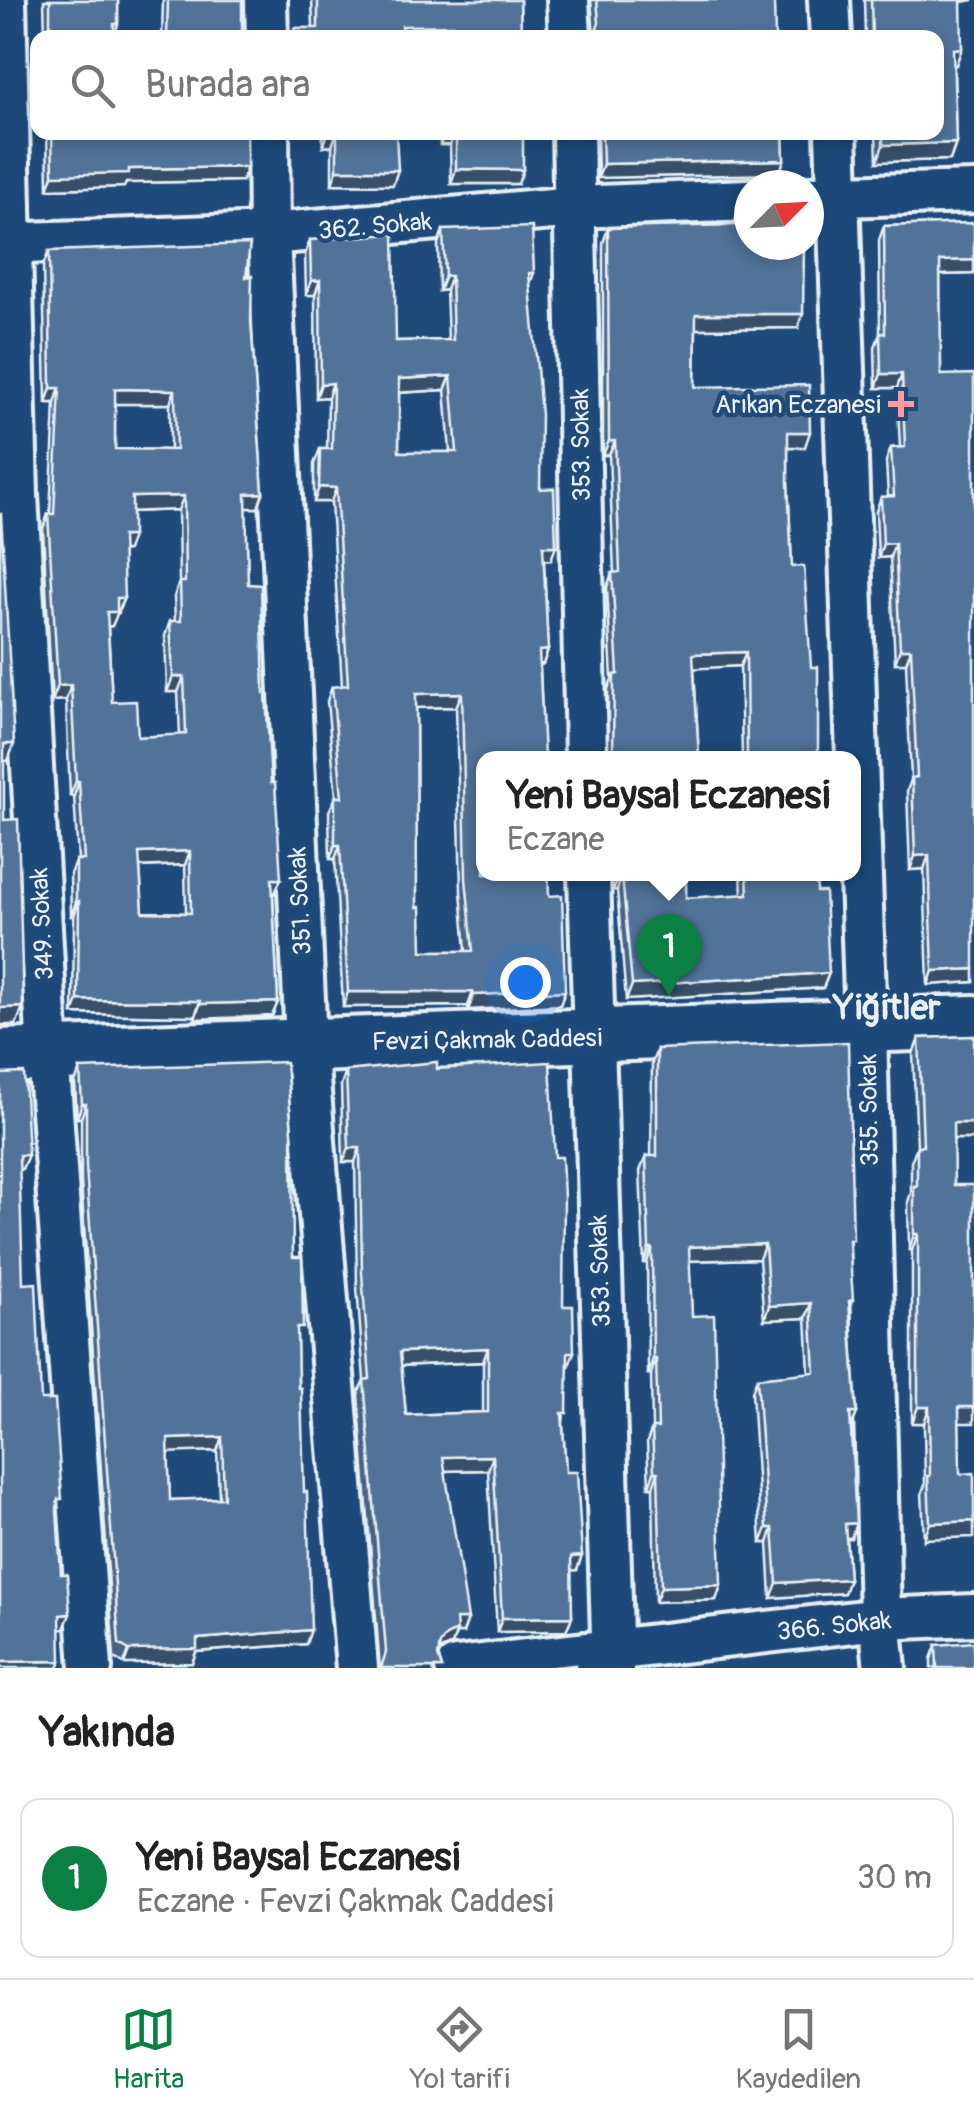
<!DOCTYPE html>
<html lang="tr">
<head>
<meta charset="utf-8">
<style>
	body { margin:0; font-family:Pangolin,sans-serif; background:#f2f2f2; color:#222 }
	.compass { position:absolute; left:734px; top:170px; width:90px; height:90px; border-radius:50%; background:#fff; box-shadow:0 5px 15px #0003; rotate:66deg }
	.you { position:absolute; left:525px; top:982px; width:35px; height:35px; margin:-25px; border:8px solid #fff; border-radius:50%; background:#1a73e8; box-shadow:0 0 0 15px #1a73e833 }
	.badge { display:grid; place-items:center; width:65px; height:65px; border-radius:50%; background:#0b8043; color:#fff; font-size:32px; font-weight:700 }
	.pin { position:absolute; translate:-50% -82px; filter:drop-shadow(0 2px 5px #0008) }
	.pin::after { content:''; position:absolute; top:52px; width:35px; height:30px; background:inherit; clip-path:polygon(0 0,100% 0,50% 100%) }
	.popup { position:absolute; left:476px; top:751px; width:385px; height:130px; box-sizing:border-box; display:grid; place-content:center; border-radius:20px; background:#fff; filter:drop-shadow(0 2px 8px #0005); font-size:32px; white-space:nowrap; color:#767676 }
	.popup b { font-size:38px; color:#222 }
	.popup::after { content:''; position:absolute; left:50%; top:100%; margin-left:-20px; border:20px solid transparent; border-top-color:#fff }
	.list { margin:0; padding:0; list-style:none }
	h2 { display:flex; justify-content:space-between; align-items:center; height:130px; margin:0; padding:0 40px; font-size:42px }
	h2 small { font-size:32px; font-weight:400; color:#767676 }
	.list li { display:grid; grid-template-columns:65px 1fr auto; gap:30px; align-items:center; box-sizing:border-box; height:160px; margin:0 20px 20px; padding:0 20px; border:2px solid #e0e0e0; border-radius:20px }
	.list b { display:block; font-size:38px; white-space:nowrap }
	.list p { margin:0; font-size:32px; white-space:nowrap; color:#767676 }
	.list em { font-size:32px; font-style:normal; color:#767676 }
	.icon { flex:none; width:55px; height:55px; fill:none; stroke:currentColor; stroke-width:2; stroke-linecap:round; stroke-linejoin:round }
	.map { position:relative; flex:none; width:974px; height:1668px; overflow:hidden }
	.search { position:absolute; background:#fff; box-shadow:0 5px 15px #0003; left:30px; right:30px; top:30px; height:110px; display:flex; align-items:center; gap:25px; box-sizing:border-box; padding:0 35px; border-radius:20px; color:#767676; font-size:38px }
	.sheet { height:310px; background:#fff }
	nav { display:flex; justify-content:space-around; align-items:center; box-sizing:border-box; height:140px; border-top:2px solid #e0e0e0; background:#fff; font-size:28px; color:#767676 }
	nav a { display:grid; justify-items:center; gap:5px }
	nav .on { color:#0b8043 }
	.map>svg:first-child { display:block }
</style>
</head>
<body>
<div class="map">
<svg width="974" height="1668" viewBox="0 0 974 1668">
	<rect width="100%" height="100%" fill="#1f4a7a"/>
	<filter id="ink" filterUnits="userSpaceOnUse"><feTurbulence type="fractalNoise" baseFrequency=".01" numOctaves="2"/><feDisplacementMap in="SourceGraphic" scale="20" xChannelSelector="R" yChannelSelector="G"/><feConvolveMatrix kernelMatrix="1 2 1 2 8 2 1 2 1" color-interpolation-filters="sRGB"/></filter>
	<g filter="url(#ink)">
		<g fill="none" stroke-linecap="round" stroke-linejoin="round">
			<defs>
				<g id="minor">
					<path d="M5,0L17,495L48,1054L91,1668"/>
					<path d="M266,0L267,38"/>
					<path d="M568,0L570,38"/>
					<path d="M829,0L831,38"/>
					<path d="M268,132L269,234L306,1043L357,1668"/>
					<path d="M573,132L586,758"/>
					<path d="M836,132L866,1026L880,1619L885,1668"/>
					<path d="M809,197L974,192"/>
					<path d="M0,244L269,234L575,207L749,200"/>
					<path d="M589,874L613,1668"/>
					<path d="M456,1668L880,1619L974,1615"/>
				</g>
				<path id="major" d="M0,1056L974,1022"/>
			</defs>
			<use href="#minor" stroke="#e8f1f8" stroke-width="48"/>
			<use href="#major" stroke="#e8f1f8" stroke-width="60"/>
			<use href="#minor" stroke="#1f4a7a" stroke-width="40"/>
			<use href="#major" stroke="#1f4a7a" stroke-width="52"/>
		</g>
		<g fill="#466384" stroke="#e8f1f8" stroke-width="2.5" fill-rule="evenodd">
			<path d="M44,0H118V24L114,38H45Z"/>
			<path d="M163,0H242V38H162Z"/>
			<path d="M312,0H520L521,38H292L295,28H313Z"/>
			<path d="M591,0H774L594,36Z"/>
			<path d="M864,0H974L961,2L956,65H954L956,143L950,160L877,162L876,132H936V38H865Z"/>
			<path d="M47,132H237L242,181L126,183L124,187L48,189Z"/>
			<path d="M322,132H396L393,185L332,184V146L323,147Z"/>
			<path d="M440,132H523L518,184H451L450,145H440Z"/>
			<path d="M597,132H783L784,160L779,174L598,178Z"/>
			<path d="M736,219L798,328L696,329L695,387L805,447H788V482L792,567L818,758H742L740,666L694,668L699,758H608V689L612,679L607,587L612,573H614L609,455H603V243L608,228L734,225Z"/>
			<path d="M974,223V274L940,275L941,375L974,982L928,985L924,869L910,870L907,791L911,780L906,663H895L890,557L878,558L876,511L881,497H888L886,461L891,448L900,447L897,388H876L875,347L880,334L879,240L884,226Z"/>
			<path d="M443,230L534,273L530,284L540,489L551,560H544L548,650L543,664L540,665L549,896L565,991L560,1005L468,1010V1006L343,1007L335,859H330L329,811L336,797L327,701L332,687L342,686L331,502H314V464L320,449H327L328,397L316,398L315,295H306L305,255L310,240L396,341L448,340L446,290L439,291L438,244ZM445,390L450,452H399V393ZM456,707L461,892L466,951H422L417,907L416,708Z"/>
			<path d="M49,251L246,277L251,321L263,493L258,508H246L248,584L264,693L275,893L273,894L278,1002L272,1016L195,1019V1016L73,1014L74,916H71L70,874L76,860H78L74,796H70L66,700L52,701L43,529L48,514H50L55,403H46L43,266ZM115,404H170V450L115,449ZM178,510L179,582L174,597L175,621H170L165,636L167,692H178L180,735L138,737L112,702L108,626H112L117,613H119L123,551H127L132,512ZM185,865L186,913L143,912L140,867Z"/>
			<path d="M611,874H686V898L742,895L741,874H816L817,892L829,973L823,988L626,1000L617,890H613Z"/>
			<path d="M974,1036V1139H953L960,1474L924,1539L922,1492L925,1485L924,1423H912V1250H909L908,1202L911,1193V1162L917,1146L913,1054L919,1038Z"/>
			<path d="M657,1049L850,1249V1309L857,1413L851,1427V1538H846L849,1579L844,1593L771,1598L768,1543H761L752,1392L757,1378L809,1373L806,1318L764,1320L759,1259L689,1261L692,1316L721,1585L716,1600L655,1602L653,1487H649L647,1442L652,1428L651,1374H648L647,1263H644L640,1171L646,1156H651L652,1063Z"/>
			<path d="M80,1069L293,1257L297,1342L306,1644L196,1652L192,1663L124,1664L114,1658L81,1181V1118H77L75,1083ZM217,1451L219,1498L170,1500L168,1452Z"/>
			<path d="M437,1069L563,1306L569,1366H568L563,1425L566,1472L577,1570H571L572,1617L566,1631L497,1632L488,1470L445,1471L463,1633H456L452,1645L441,1650L438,1654L442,1668H380L358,1394L364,1380L357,1287L355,1162H343L341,1085L346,1071ZM483,1362V1412L406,1415L401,1366Z"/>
			<path d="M936,1645L974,1668H931V1659Z"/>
		</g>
		<g fill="#39506b" stroke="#e8f1f8" stroke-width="2.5">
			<path d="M453,25L449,38H398L402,26Z"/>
			<path d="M65,27L62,38H46L50,28Z"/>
			<path d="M962,48L956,65H947L953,49Z"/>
			<path d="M328,132H337L332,146L323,147Z"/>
			<path d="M445,132H455L450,145H440Z"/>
			<path d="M956,143L950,160L877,162L883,145Z"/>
			<path d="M784,160L779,174L598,178L603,164Z"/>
			<path d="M247,167L242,181L126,183L124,187L48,189L53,175L129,169Z"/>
			<path d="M456,169L523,170L518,184H451Z"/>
			<path d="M337,170H398L393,185L332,184Z"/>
			<path d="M974,260V274L935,275L940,261Z"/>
			<path d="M445,276H451L446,290L439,291Z"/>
			<path d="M320,280L315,295H306L311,281Z"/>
			<path d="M696,314H803L798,328L691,329Z"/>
			<path d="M881,374H902L897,388H876Z"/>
			<path d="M451,376L445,390L394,393L399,379Z"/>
			<path d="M333,383L328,397L316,398L321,384Z"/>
			<path d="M51,388H60L55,403H46Z"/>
			<path d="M115,389L175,390L170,404H110Z"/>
			<path d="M788,432H810L805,447H783Z"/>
			<path d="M609,441H615L609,455H603Z"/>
			<path d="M319,487L336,488L331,502H314Z"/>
			<path d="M263,493L258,508H241L246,494Z"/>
			<path d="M184,496L178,510L126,512L132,497Z"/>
			<path d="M122,536H132L127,551H117Z"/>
			<path d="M895,543L890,557L878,558L883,544Z"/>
			<path d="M543,546H556L551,560L538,561Z"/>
			<path d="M117,598H124L112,626L102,627L107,612Z"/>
			<path d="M900,649H911L906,663H895Z"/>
			<path d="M548,650L543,664L534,665L539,651Z"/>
			<path d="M746,652L740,666L688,669L693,654Z"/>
			<path d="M173,677H184L178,692H167Z"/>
			<path d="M71,685L66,700L52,701L58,686Z"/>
			<path d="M462,693L456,707L411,708L416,694Z"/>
			<path d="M4,744H14L8,761H0Z"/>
			<path d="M76,781H79L74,796H70Z"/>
			<path d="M335,845H340L335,859H330Z"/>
			<path d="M190,851L185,865L133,867L139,853Z"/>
			<path d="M929,855L924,869L910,870L915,856Z"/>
			<path d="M619,876H622L617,890H613Z"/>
			<path d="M272,879H281L275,893L267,894Z"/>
			<path d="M79,901L74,916H71L76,902Z"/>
			<path d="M974,969V982L928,985L933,971Z"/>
			<path d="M829,973L823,988L626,1000L632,985Z"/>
			<path d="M565,991L560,1005L468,1010L474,995Z"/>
			<path d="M348,992H473L468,1006L343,1007Z"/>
			<path d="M78,1000L200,1001L195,1016L73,1014Z"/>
			<path d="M278,1002L272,1016L195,1019L200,1004Z"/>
			<path d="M23,1007L16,1025H0V1008Z"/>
			<path d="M82,1104H86L81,1118H77Z"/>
			<path d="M953,1123H974V1139H947Z"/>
			<path d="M349,1148H360L355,1162H343Z"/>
			<path d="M19,1155H28L22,1169L14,1170Z"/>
			<path d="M914,1234H918L912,1250H909Z"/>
			<path d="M765,1244L759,1259L683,1261L689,1247Z"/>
			<path d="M649,1248H652L647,1263H644Z"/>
			<path d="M811,1303L806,1318L764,1320L769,1306Z"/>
			<path d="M488,1348L483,1362L395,1366L400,1352Z"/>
			<path d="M568,1352H574L569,1366H563Z"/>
			<path d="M653,1359H656L651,1374H648Z"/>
			<path d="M918,1407H929L924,1423H912Z"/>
			<path d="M959,1407H974V1423H954Z"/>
			<path d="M850,1413H857L851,1427Z"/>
			<path d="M222,1437L217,1451L162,1453L168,1439Z"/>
			<path d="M493,1456L488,1470L437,1471L443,1457Z"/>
			<path d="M654,1472H658L653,1487H649Z"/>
			<path d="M974,1521V1537L924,1539L930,1523Z"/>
			<path d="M856,1523L851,1538H840L845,1524Z"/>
			<path d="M767,1528H773L768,1543H761Z"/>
			<path d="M582,1556L577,1570L566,1571L571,1557Z"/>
			<path d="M849,1579L844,1593L771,1598L777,1583Z"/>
			<path d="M721,1585L716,1600L655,1602L661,1587Z"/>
			<path d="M70,1614L64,1629L55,1630L60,1615Z"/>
			<path d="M572,1617L566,1631L497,1632L502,1618Z"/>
			<path d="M456,1619H468L463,1633H456L452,1645L441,1650L435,1658L440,1644Z"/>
			<path d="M311,1630L306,1644L196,1652L192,1663L124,1664L129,1650L197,1639Z"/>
			<path d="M61,1661L58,1668H0V1662Z"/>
		</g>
		<g fill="#517399" stroke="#e8f1f8" stroke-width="2.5" fill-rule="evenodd">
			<path d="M50,0H118V24H114V38H66L65,27L50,28Z"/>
			<path d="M168,0H242V38H167Z"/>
			<path d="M318,0H520L521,38H453V25L402,26L403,38H295V28H318Z"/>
			<path d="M597,0H774L775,38H593L599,23Z"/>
			<path d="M871,0H961L962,48L953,49L956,143L883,145V132H936V38H872Z"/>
			<path d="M52,132H237V134H247V167L129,169V173L53,175Z"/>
			<path d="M337,132H396L398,170H337Z"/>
			<path d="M456,132H523V170L456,169Z"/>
			<path d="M602,132H783L784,160L603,164Z"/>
			<path d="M736,219H749V245H804L803,314H696L695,387L809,385L810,432H788V482L792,567L804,566L811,667H818V758H747L746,652L693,654L699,758H613L614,675L618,674L612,573L620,572L615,441H609L608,228L736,225Z"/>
			<path d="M974,223V260L940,261L941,375L974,374V969L933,971L929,855L915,856L912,778L917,777L911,649H900L895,543L883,544L881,497L894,496L891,448L905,447L902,374H881L880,333H885L884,226Z"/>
			<path d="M532,227L534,273H529L541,415L540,489L554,488L556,546H543L548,650L539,651L544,758H484V874H548L549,896L562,895L565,991L474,995L473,992H348L340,845H335V797H342L332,687L348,685L336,488L319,487L320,449H332L333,383L321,384L320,280L311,281L310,240L394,234L396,341L453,340L451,276H445L443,230ZM451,376L457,452H399V379ZM462,693L466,878L473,951H422L421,907H417L416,694Z"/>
			<path d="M250,244L246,277L252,276L251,321L263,493L246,494L248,584L261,585L264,693H266L271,783H275L281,879H272L278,1002L200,1004V1001L78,1000L79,901L76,902V860H84L79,781H76L71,685L58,686L48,514H54L60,388H51L49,251ZM115,389L175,390L176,450L115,449ZM184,496L185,582H180L181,621H170L173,677H184L186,734L138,737L136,701L112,702L107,612H117V598H124L122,536H132V497ZM190,851L191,913L143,912L139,853Z"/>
			<path d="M0,514H1L14,744H4V820L18,819L23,1007L0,1008Z"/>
			<path d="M618,874H686V898L748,894L747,874H816L817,892H825L829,973L632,985L622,876H619Z"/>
			<path d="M974,1036V1123H953L954,1185H974V1407H959L960,1474L974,1473V1521L930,1523L928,1476H930L929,1407H918V1234H914V1186H917V1146H923L919,1038Z"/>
			<path d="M848,1042L853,1240H849L853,1300L849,1301L857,1413H850L856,1523L845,1524L849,1579L777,1583L773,1528H767L757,1378L815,1372L811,1303L769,1306L765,1244L689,1247L692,1316L714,1315L721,1585L661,1587L658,1472H654L652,1428H658L656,1359H653L652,1248H649L646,1156H657V1049Z"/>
			<path d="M286,1062L292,1132L293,1257H302L303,1328H297L298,1388H301L304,1492H307L311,1630L197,1639V1649L129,1650L119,1644L86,1167V1104H82L80,1069ZM222,1437L224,1498L170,1500L168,1439Z"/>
			<path d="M437,1062V1069L550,1062L555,1157H562L564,1197L563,1306H573L574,1352H568L567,1413H562L566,1472H577L582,1556L571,1557L572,1617L502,1618L493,1456L443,1457L468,1619H456L457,1631L446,1636L440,1644L438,1656L442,1668H381L386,1652L364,1380L370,1379L362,1273L360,1148H349L346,1071ZM488,1348V1412L406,1415L400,1352Z"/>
			<path d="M24,1073L28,1155H19L23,1284L36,1283L41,1400H55L62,1499H58L57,1510L61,1574H67L70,1614L60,1615L61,1661L0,1662V1074Z"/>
			<path d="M974,1642V1668H937L936,1645Z"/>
			<path d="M575,1665V1668H547Z"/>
		</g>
	</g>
	<path fill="#ff9aa2" stroke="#1f4a7a" stroke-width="4" d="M896 389h10v10h10v10h-10v10h-10v-10h-10v-10h10z"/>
	<g text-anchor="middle" stroke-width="9" stroke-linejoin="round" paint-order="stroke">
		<g font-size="25" fill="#e8f1f8" stroke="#1f4a7a">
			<text transform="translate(375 225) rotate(-5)" y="9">362. Sokak</text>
			<text transform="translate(580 445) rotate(-91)" y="9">353. Sokak</text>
			<text transform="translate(299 901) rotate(-93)" y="9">351. Sokak</text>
			<text transform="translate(41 924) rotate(-93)" y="9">349. Sokak</text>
			<text transform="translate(487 1039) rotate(-1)" y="9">Fevzi Çakmak Caddesi</text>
			<text transform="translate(868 1110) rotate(-91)" y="9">355. Sokak</text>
			<text transform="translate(599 1271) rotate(-92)" y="9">353. Sokak</text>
			<text transform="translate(834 1625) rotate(-6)" y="9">366. Sokak</text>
		</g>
		<g font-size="25" fill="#e8f1f8" stroke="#1f4a7a" text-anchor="end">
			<text x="881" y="413">Arıkan Eczanesi</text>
		</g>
		<g font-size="35" font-weight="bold" fill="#e8f1f8" stroke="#1f4a7a">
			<text x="887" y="1019">Yiğitler</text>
		</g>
	</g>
</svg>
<svg class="compass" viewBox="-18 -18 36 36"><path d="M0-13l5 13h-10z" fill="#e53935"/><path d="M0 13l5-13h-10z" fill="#767676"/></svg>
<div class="you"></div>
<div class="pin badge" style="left:669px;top:996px">1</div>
<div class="popup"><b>Yeni Baysal Eczanesi</b>Eczane</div>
<div class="search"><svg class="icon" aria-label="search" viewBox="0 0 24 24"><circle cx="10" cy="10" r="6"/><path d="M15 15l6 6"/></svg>Burada ara</div>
</div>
<section class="sheet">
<h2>Yakında<small></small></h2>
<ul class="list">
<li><span class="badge">1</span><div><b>Yeni Baysal Eczanesi</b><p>Eczane · Fevzi Çakmak Caddesi</p></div><em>30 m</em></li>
</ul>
</section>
<nav>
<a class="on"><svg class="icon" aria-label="map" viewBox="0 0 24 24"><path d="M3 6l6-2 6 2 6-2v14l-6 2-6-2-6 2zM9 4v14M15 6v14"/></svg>Harita</a>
<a><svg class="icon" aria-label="directions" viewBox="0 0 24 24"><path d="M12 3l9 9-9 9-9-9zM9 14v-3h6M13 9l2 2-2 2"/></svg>Yol tarifi</a>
<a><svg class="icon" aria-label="saved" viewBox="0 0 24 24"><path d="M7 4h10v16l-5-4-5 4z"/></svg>Kaydedilen</a>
</nav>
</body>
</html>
